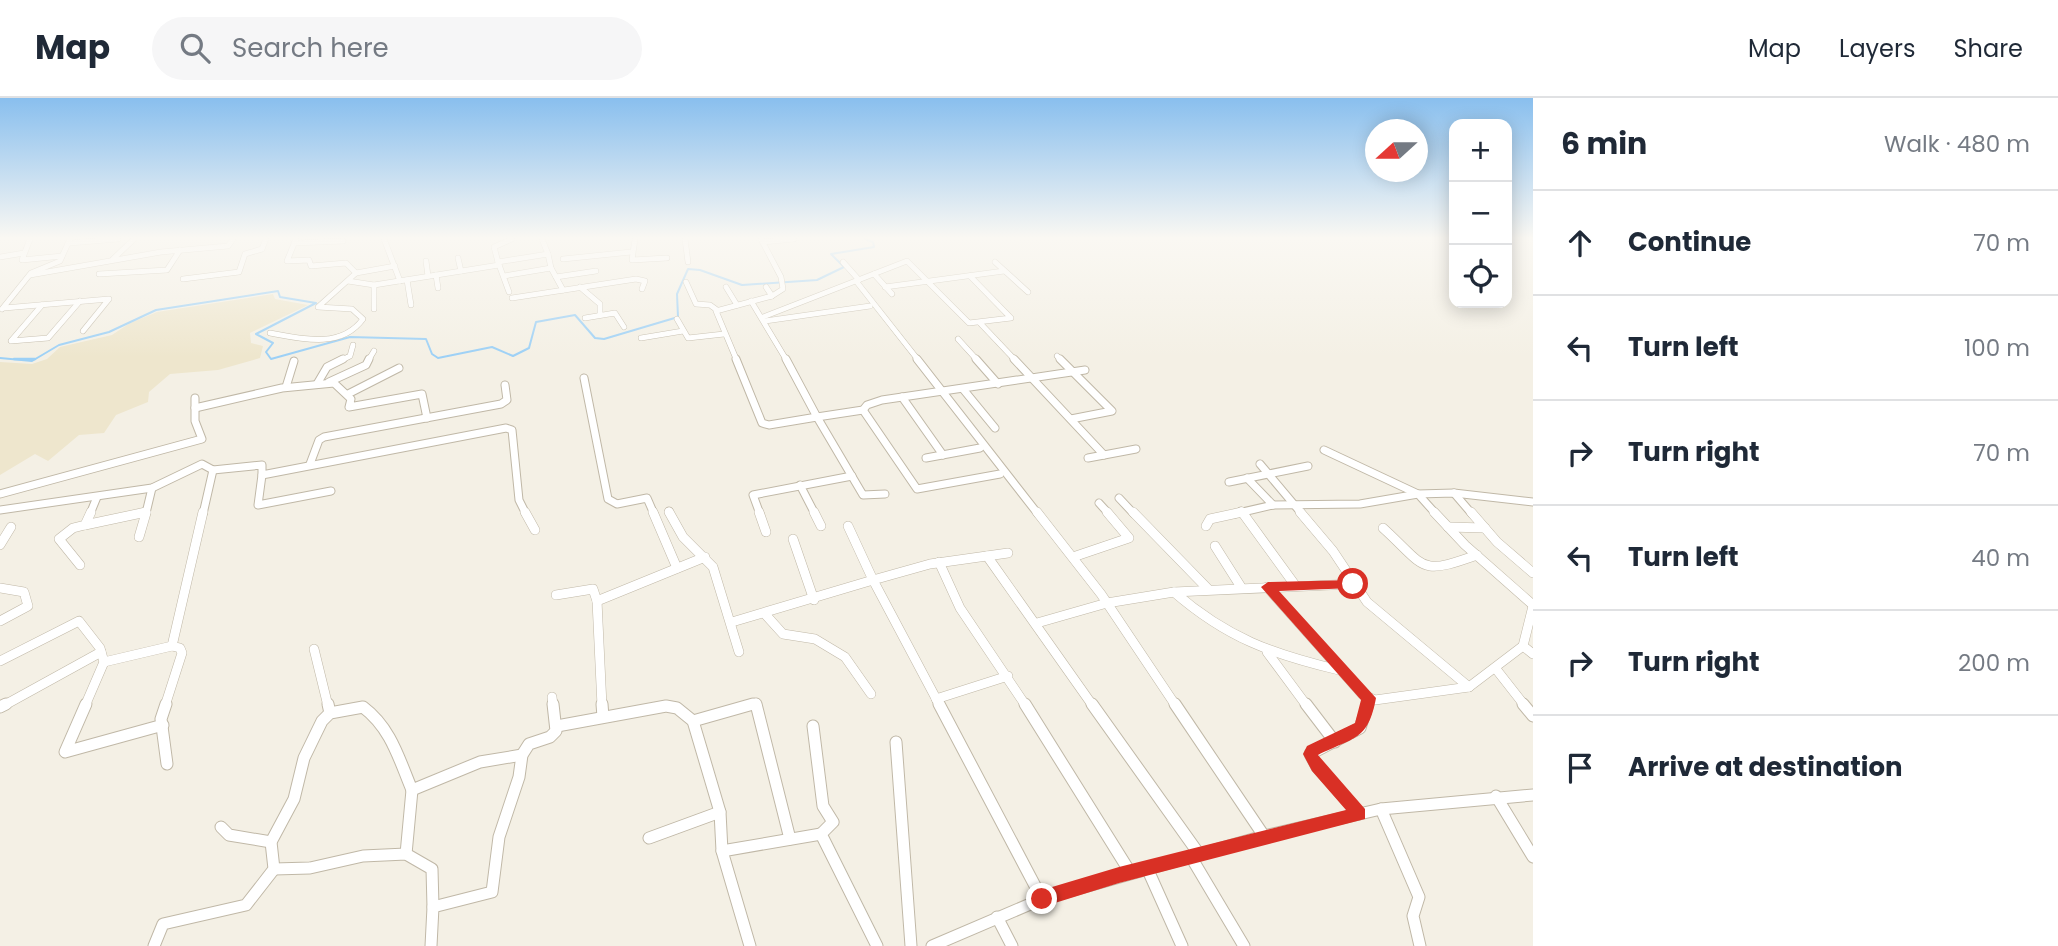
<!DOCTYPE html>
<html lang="en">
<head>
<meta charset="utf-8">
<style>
	body { margin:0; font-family:Poppins,sans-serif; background:#f6f6f7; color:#1f2937 }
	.controls { position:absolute; right:21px; top:21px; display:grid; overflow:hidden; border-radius:14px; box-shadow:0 4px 18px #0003 }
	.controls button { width:63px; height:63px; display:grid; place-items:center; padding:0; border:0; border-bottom:2px solid #e0e1e3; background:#fff; color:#1f2937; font:35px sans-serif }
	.compass { position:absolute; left:1365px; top:21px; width:63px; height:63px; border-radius:50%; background:#fff; box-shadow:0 4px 18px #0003; rotate:249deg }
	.stop { position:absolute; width:21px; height:21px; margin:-16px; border:5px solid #d93025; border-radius:50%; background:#fff }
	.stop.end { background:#d93025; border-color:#fff; box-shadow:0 2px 7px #0008 }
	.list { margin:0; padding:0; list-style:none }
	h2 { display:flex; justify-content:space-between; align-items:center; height:91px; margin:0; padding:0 28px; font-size:30px }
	h2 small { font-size:23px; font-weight:400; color:#747a83 }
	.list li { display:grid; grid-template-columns:46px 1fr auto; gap:21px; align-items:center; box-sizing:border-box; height:105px; padding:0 28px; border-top:2px solid #e0e1e3 }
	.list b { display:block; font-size:26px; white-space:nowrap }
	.list em { font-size:23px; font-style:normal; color:#747a83 }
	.icon { flex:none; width:38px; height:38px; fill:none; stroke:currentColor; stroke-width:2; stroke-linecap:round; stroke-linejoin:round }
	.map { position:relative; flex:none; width:1533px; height:848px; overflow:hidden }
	header { display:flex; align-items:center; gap:42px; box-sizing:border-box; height:98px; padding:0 35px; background:#fff; border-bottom:2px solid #e0e1e3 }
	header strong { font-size:33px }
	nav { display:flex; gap:38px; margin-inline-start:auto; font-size:24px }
	.search { width:490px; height:63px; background:#f6f6f7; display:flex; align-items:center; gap:18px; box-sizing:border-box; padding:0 24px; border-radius:38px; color:#747a83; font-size:26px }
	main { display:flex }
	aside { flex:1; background:#fff }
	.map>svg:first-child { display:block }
</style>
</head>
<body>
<header>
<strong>Map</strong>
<div class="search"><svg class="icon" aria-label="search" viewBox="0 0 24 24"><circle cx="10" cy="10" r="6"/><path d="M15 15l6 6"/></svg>Search here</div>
<nav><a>Map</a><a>Layers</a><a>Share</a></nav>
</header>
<main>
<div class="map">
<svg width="1533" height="848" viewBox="0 0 1533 848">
	<rect width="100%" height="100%" fill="#f4f0e5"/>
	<path fill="#eee6cd" d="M273,196L275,201L308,207L250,235L251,245L263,248L260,260L218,272L170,276L149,294L148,304L116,317L104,335L79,337L48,363L35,356L0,377V264L32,266L47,261L60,249L112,237L130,225L157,214Z"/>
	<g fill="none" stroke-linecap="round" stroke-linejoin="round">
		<path stroke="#9cd0f6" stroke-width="2" d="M0,260L32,263L59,247L109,234L156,212L278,193L280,199L316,205L256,236L273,245L266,254L271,261L350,239L426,241L432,256L438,260L492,249L513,258L529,250L536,224L575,217L595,240L604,241L678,219L677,196L688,171L700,172L742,187L817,182L844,169L831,156L874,149L873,144L865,141"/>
		<path stroke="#9cd0f6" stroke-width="2.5" d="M14,261H35"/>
		<defs>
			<g id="street-far3">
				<path d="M30,141L22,162L62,158"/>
				<path d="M296,141L287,163L309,162L311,168L346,165L356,175"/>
				<path d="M384,141L400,183"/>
				<path d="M542,141L548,156"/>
				<path d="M635,141L632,162L667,160"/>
				<path d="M685,141L688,164"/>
				<path d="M763,144L794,141"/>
				<path d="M69,145L118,141"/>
				<path d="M294,145L343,143"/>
				<path d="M0,159L24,155"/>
				<path d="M458,160L461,173"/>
				<path d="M113,161L134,141"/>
				<path d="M563,161L631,154"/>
				<path d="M426,163L428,178"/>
				<path d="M498,164L494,149L512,141"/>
				<path d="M843,164L859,182"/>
				<path d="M995,164L1028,194"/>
				<path d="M99,176L167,172L180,152"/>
				<path d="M874,176L892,196"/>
				<path d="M30,177L161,154L228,148L233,141"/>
				<path d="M436,177L438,190"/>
				<path d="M504,178L551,170"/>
				<path d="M556,179L596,173"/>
				<path d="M183,181L239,174L245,156L262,151L266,141"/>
				<path d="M407,182L411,207"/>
				<path d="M348,183L374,187"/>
				<path d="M856,183L919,263"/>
				<path d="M686,184L696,206L710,207L717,212"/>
				<path d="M580,189L600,206V216"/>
				<path d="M726,189L737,207"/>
				<path d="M766,189L772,198"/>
				<path d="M885,189L1004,173"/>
				<path d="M509,194L498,164L548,156L551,170L563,192"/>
				<path d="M512,200L636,181L645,183L642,191"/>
				<path d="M751,203L787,263"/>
				<path d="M42,207L11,243L48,240L80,203"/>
				<path d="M4,210L109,201L83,233"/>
				<path d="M2,211L31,175L60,163L70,141"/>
				<path d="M374,211V187L499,167"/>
				<path d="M763,219L907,163L969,225L1011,220L970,178"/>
				<path d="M585,220L615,215L624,229"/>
				<path d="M677,221L688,240L724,236"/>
				<path d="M765,223L870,208"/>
				<path d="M980,225L1016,263"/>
				<path d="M270,235C302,241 341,251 363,221L352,211L318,209L356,175L395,168"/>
				<path d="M641,240L683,233"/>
				<path d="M958,241L978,263"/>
				<path d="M1057,258L1062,263"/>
				<path d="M340,263L350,258L353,247"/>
				<path d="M368,263L374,253"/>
				<path d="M737,263L716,213L772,198L783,191L781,179L761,141"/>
			</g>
			<g id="street-far2">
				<path d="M736,261L762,325L769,327L817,319L863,397L885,396"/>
				<path d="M786,261L817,319L863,312L867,307L882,302L1085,272"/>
				<path d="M917,261L1038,416"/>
				<path d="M976,261L998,286"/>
				<path d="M1014,261L1104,357"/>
				<path d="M1060,261L1112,313L1071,321"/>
				<path d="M584,280L608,401L617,406L647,400L654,416"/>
				<path d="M329,284L366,267L369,261"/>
				<path d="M317,286L327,269L343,261"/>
				<path d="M286,289L294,263"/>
				<path d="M963,291L995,330"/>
				<path d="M348,296L399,270"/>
				<path d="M902,299L943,357"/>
				<path d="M195,310L282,290L334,285L351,301L349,309L422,296L427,320"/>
				<path d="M863,312L917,391L1000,376"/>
				<path d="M1324,352L1418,396L1436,416"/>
				<path d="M926,360L980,350"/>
				<path d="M1088,360L1136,351"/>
				<path d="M310,366L319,342L324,339L501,306L507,302L505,287"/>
				<path d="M1260,366L1302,416"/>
				<path d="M262,377L258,407L331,393"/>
				<path d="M1247,380L1273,407"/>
				<path d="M1229,384L1308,368"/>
				<path d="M800,387L815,416"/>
				<path d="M1454,395L1472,416"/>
				<path d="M0,396L202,341L195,323V300"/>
				<path d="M1119,400L1134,416"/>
				<path d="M1099,405L1109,416"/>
				<path d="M0,412L152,390L202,366L213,372L262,367V377L506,330L512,332L519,402L526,416"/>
				<path d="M669,413L670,416"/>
				<path d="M1241,413L1243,416"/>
				<path d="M90,416L97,399"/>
				<path d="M143,416L146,415L152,390"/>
				<path d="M203,416L213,372"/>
				<path d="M760,416L753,397L852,378"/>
				<path d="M1234,416L1273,407L1360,406L1418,396L1454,395L1533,404"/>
			</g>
			<g id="street-far1">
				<path d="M525,414L535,432"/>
				<path d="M653,414L677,470"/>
				<path d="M669,414L683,439L713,469L739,554"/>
				<path d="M759,414L766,434"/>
				<path d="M814,414L821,428"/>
				<path d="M1037,414L1101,496L1176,608"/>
				<path d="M1133,414L1208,491"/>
				<path d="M1242,414L1295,487"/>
				<path d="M1300,414L1333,453L1367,504L1469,589"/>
				<path d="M1434,414L1465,447L1533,507"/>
				<path d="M1471,414L1497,444L1533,475"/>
				<path d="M85,427L146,414"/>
				<path d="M1206,428L1210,421L1242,414"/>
				<path d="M1448,429L1485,430"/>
				<path d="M1383,430C1427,470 1418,478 1477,457"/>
				<path d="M139,439L146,415"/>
				<path d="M793,441L814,502"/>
				<path d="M0,447L11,429"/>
				<path d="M1215,448L1241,489"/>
				<path d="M987,458L1093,608"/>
				<path d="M1073,459L1129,440L1107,414"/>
				<path d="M939,464L960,510L1026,608"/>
				<path d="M80,467L59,441L73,430L85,427L91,414"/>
				<path d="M1267,489L1362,596L1375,602L1469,589L1523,548L1533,508"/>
				<path d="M0,490L24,494L28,508L0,523"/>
				<path d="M1174,494C1227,540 1272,556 1339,572"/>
				<path d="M556,497L593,491L597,503L705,459"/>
				<path d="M597,503L602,608"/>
				<path d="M765,516L783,536L815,541L845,559L871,596"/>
				<path d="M732,524L873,482L848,428"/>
				<path d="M1037,525L1107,505L1174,494L1353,486"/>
				<path d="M1523,548L1533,556"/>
				<path d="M314,551L328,608"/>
				<path d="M1267,554L1307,608"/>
				<path d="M0,563L79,523L100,550L104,564L172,548"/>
				<path d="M1496,571L1525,608"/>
				<path d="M552,599L553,608"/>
				<path d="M936,601L1008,578"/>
				<path d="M3,608L101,554"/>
				<path d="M85,608L104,564"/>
				<path d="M165,608L182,555L180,550L172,548L203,414"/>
				<path d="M747,608L756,605L757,608"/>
				<path d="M940,608L873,482L930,466L1008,455"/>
				<path d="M1367,608L1369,600"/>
			</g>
			<g id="street">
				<path d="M86,606L65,654L163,627"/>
				<path d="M166,606L161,621L167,666"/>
				<path d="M328,606L330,615"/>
				<path d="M602,606L603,619"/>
				<path d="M756,606L790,741"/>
				<path d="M939,606L1042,801"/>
				<path d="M1025,606L1130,774"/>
				<path d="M1092,606L1199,756"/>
				<path d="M1175,606L1264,738"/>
				<path d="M1306,606L1335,644"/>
				<path d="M1523,606L1533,618"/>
				<path d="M0,609L6,606"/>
				<path d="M693,623L753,606"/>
				<path d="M557,628L666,608L677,610L693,623L720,714L722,753"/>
				<path d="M813,628L823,708L833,724L821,736L877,848"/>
				<path d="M896,644L911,848"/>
				<path d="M1496,698L1533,759"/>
				<path d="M1381,711L1419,799L1413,818L1420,848"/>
				<path d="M1359,716L1317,669L1310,656L1360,630L1368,606"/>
				<path d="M221,729L229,737L271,744"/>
				<path d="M649,740L720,714"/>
				<path d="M406,756L412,692"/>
				<path d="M1191,759L1244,848"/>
				<path d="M1147,770L1182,848"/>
				<path d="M274,771L310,770L363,758L406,756L432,771L433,809"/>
				<path d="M997,819L1012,848"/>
				<path d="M154,848L163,826L246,807L274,771L271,744L294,701L304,660L322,623L330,615L363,609C391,630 399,661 412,692L480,664L522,657"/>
				<path d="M431,848L433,809L492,794L499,739L519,679L522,657L529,646L550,639L556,633L553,606"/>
				<path d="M750,848L722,753L821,736"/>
				<path d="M932,848L1042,801L1264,738L1381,711L1533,697"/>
			</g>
		</defs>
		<use href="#street-far3" stroke="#c0b8a7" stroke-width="6"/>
		<use href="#street-far2" stroke="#c0b8a7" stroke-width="9"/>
		<use href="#street-far1" stroke="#c0b8a7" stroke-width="10"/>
		<use href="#street" stroke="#c0b8a7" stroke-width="13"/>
		<use href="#street-far3" stroke="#fff" stroke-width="5"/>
		<use href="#street-far2" stroke="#fff" stroke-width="7"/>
		<use href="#street-far1" stroke="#fff" stroke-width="9"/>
		<use href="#street" stroke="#fff" stroke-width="11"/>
	</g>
	<linearGradient id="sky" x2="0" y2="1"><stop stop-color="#89bfee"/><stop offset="0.54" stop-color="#faf8f3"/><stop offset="1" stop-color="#faf8f3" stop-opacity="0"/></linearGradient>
	<rect width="1533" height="259" fill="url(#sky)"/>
	<path fill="#d93025" d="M1353,482L1359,486L1353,490L1279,493L1376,600C1368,643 1354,639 1318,657L1365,711V721L1119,785L1042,809L1036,807L1034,801L1036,795L1042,792L1119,769L1346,712L1312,673L1303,656L1307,648L1355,625L1361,602L1261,489L1268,484Z"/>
</svg>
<div class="controls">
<button>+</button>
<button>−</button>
<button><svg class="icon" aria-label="locate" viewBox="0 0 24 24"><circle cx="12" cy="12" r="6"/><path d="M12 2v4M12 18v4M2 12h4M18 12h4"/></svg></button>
</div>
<svg class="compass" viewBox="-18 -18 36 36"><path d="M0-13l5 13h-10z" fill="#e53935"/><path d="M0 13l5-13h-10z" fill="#747a83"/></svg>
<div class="stop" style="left:1353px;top:486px"></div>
<div class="stop end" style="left:1042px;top:801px"></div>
</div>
<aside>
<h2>6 min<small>Walk · 480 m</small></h2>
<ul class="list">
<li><svg class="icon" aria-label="ahead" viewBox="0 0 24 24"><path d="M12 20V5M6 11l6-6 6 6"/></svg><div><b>Continue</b></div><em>70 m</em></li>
<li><svg class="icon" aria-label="left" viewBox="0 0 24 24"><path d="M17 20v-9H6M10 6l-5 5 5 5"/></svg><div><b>Turn left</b></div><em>100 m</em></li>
<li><svg class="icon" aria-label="right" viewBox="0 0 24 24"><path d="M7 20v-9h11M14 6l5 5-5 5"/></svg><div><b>Turn right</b></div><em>70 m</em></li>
<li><svg class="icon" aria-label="left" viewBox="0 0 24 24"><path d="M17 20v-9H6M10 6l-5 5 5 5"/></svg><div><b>Turn left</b></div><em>40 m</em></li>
<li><svg class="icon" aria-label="right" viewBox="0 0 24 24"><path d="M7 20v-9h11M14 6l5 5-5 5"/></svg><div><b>Turn right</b></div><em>200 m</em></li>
<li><svg class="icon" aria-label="arrive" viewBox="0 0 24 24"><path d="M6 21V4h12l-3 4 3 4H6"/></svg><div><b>Arrive at destination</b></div></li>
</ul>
</aside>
</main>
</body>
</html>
